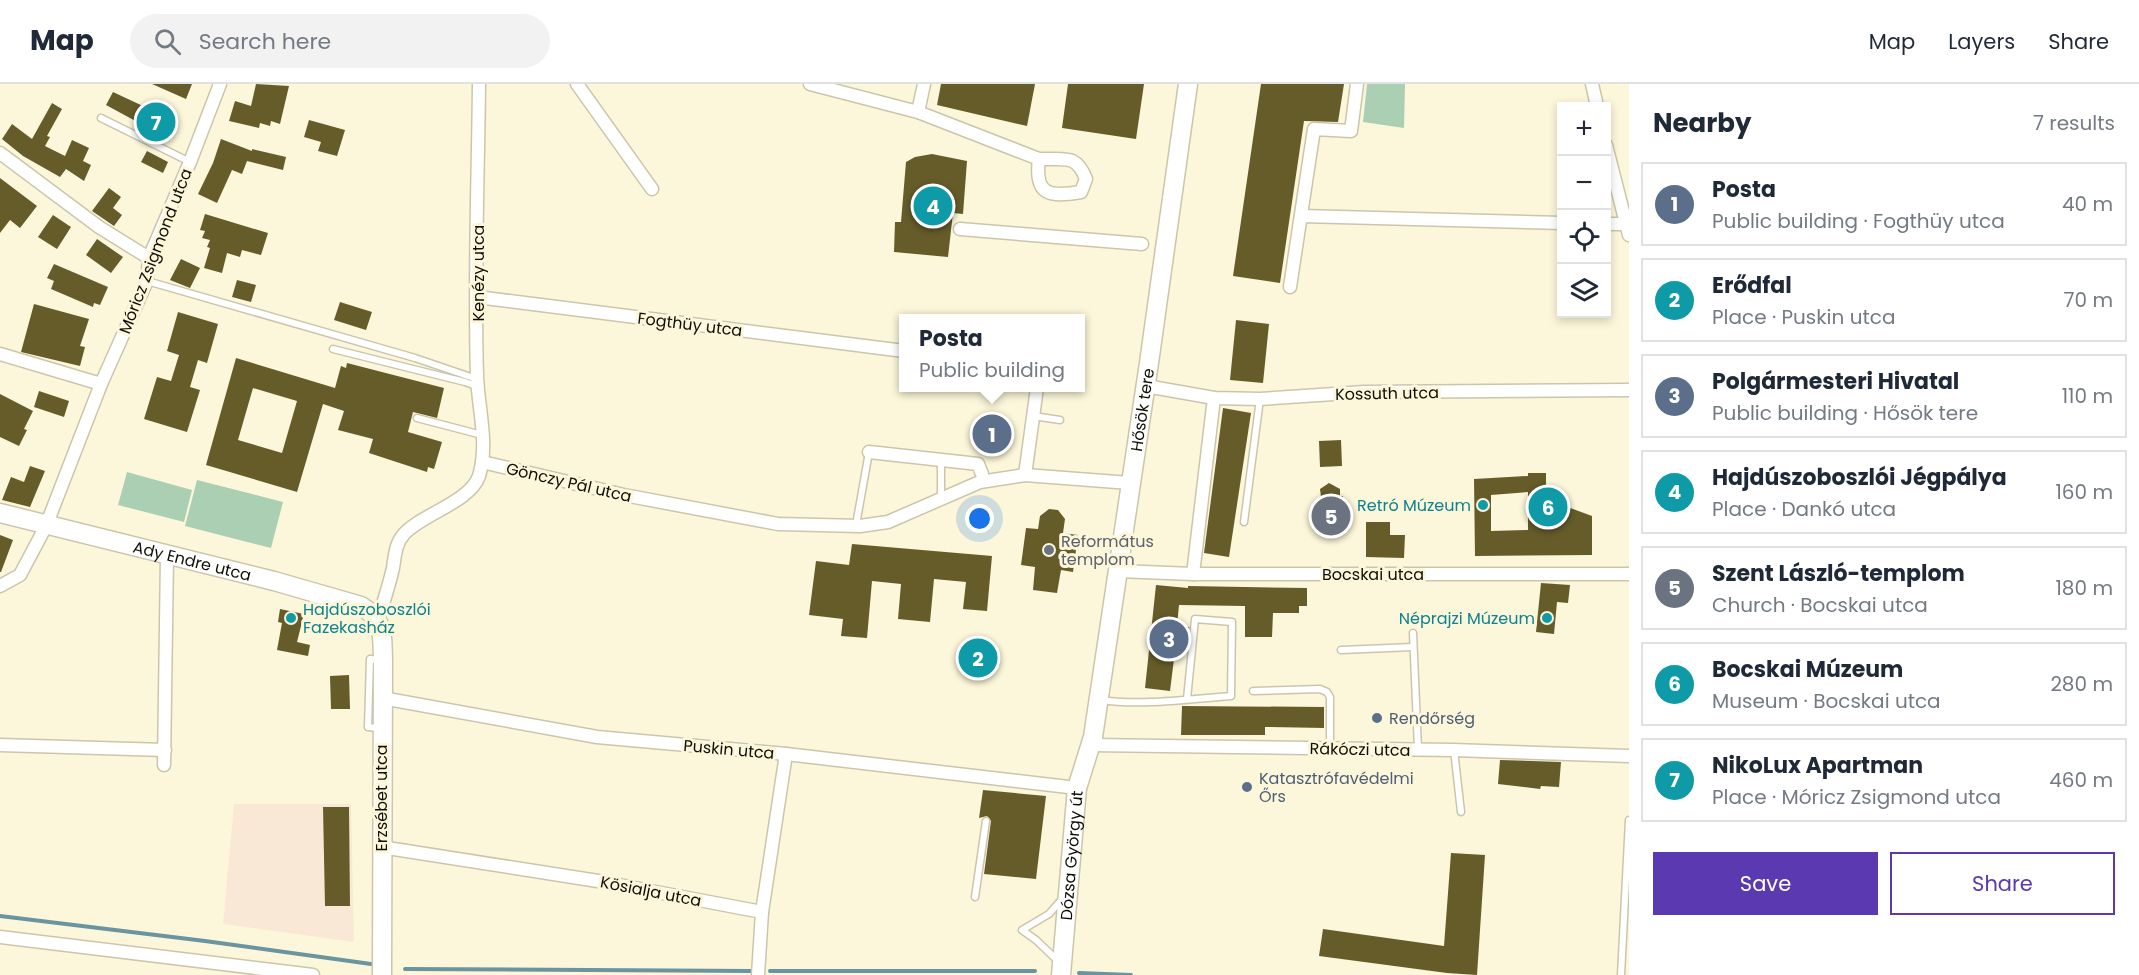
<!DOCTYPE html>
<html lang="en">
<head>
<meta charset="utf-8">
<style>
	body { margin:0; font-family:Poppins,sans-serif; background:#f2f2f3; color:#1f2937 }
	.controls { position:absolute; right:18px; top:18px; display:grid; overflow:hidden; border-radius:0px; box-shadow:0 3px 9px #0003 }
	.controls button { width:54px; height:54px; display:grid; place-items:center; padding:0; border:0; border-bottom:2px solid #e0e1e3; background:#fff; color:#1f2937; font:30px sans-serif }
	.you { position:absolute; left:980px; top:435px; width:21px; height:21px; margin:-15px; border:4px solid #fff; border-radius:50%; background:#1a73e8; box-shadow:0 0 0 9px #1a73e833 }
	.badge { display:grid; place-items:center; width:39px; height:39px; border-radius:50%; background:#5a39b1; color:#fff; font-size:20px; font-weight:700 }
	.pin { position:absolute; translate:-50% -50%; border:3px solid #fff; box-shadow:0 2px 6px #0006 }
	.popup { position:absolute; left:899px; top:230px; width:186px; height:78px; box-sizing:border-box; display:grid; place-content:center; border-radius:0px; background:#fff; filter:drop-shadow(0 2px 4px #0005); font-size:20px; white-space:nowrap; color:#747a83 }
	.popup b { font-size:22px; color:#1f2937 }
	.popup::after { content:''; position:absolute; left:50%; top:100%; margin-left:-12px; border:12px solid transparent; border-top-color:#fff }
	.list { margin:0; padding:0; list-style:none }
	h2 { display:flex; justify-content:space-between; align-items:center; height:78px; margin:0; padding:0 24px; font-size:26px }
	h2 small { font-size:20px; font-weight:400; color:#747a83 }
	.list li { display:grid; grid-template-columns:39px 1fr auto; gap:18px; align-items:center; box-sizing:border-box; height:84px; margin:0 12px 12px; padding:0 12px; border:2px solid #e0e1e3; border-radius:0px }
	.list b { display:block; font-size:22px; white-space:nowrap }
	.list p { margin:0; font-size:20px; white-space:nowrap; color:#747a83 }
	.list em { font-size:20px; font-style:normal; color:#747a83 }
	.actions { display:flex; gap:12px; padding:18px 24px }
	.actions a { flex:1; padding:14px 0; border:2px solid #5a39b1; border-radius:0px; text-align:center; font-size:21px; color:#5a39b1 }
	.actions .main { background:#5a39b1; color:#fff }
	.icon { flex:none; width:33px; height:33px; fill:none; stroke:currentColor; stroke-width:2; stroke-linecap:round; stroke-linejoin:round }
	.map { position:relative; flex:none; width:1629px; height:891px; overflow:hidden }
	header { display:flex; align-items:center; gap:36px; box-sizing:border-box; height:84px; padding:0 30px; background:#fff; border-bottom:2px solid #e0e1e3 }
	header strong { font-size:28px }
	nav { display:flex; gap:33px; margin-inline-start:auto; font-size:21px }
	.search { width:420px; height:54px; background:#f2f2f3; display:flex; align-items:center; gap:15px; box-sizing:border-box; padding:0 21px; border-radius:33px; color:#747a83; font-size:22px }
	main { display:flex }
	aside { flex:1; background:#fff }
	.map>svg:first-child { display:block }
</style>
</head>
<body>
<header>
<strong>Map</strong>
<div class="search"><svg class="icon" aria-label="search" viewBox="0 0 24 24"><circle cx="10" cy="10" r="6"/><path d="M15 15l6 6"/></svg>Search here</div>
<nav><a>Map</a><a>Layers</a><a>Share</a></nav>
</header>
<main>
<div class="map">
<svg width="1629" height="891" viewBox="0 0 1629 891">
	<rect width="100%" height="100%" fill="#fcf7da"/>
	<path fill="#fae8d7" d="M234,720H351L354,858L223,840Z"/>
	<g fill="#aacfb3">
		<path d="M1367,0H1405L1404,44L1363,38Z"/>
		<path d="M127,388L192,406L184,438L118,421Z"/>
		<path d="M197,396L283,418L271,464L185,442Z"/>
	</g>
	<g fill="none" stroke-linecap="round" stroke-linejoin="round">
		<g stroke="#68959f" stroke-width="4">
			<path d="M0,832L205,857L371,880"/>
			<path d="M405,885L751,887"/>
			<path d="M770,887H1035"/>
			<path d="M1079,889L1131,891"/>
		</g>
	</g>
	<g fill="#665c2a" fill-rule="evenodd">
		<path d="M152,0H192L186,15Z"/>
		<path d="M256,0L289,2L280,40L271,37L270,42L260,39L259,44L229,37L235,17L251,22Z"/>
		<path d="M941,0H1035L1027,42L937,21Z"/>
		<path d="M1068,0H1144L1136,55L1062,44Z"/>
		<path d="M1261,0H1344L1338,38L1304,37L1280,199L1233,192Z"/>
		<path d="M113,8L175,37L167,53L155,47L152,54L138,47L141,40L106,21Z"/>
		<path d="M52,19L62,25L47,52L50,53L45,62L65,72L72,56L89,64L83,77L91,81L84,97L66,85L60,93L23,72L2,55L12,40L32,55Z"/>
		<path d="M309,36L345,46L337,72L318,67L321,58L304,53Z"/>
		<path d="M221,55L252,67V65L286,73L283,86L247,77L242,90L232,86L217,119L198,110L213,79Z"/>
		<path d="M147,67L168,78L163,89L141,78Z"/>
		<path d="M932,70L967,77L963,130L953,129L948,173L894,168L895,138H901L906,78L915,73Z"/>
		<path d="M0,94L37,122L20,144L10,136L0,149Z"/>
		<path d="M109,104L121,113L113,124L122,131L114,142L92,127Z"/>
		<path d="M205,130L268,149L261,171L242,166L240,173L227,169L222,189L204,184L210,164L207,163L210,156L202,154L205,147L200,146Z"/>
		<path d="M53,131L71,143L57,165L38,153Z"/>
		<path d="M97,155L123,173L111,189L86,171Z"/>
		<path d="M181,175L200,184L190,204L170,196Z"/>
		<path d="M54,180L108,203L100,221L94,219L93,223L51,205L54,197L47,194Z"/>
		<path d="M237,196L256,201L251,218L232,213Z"/>
		<path d="M340,218L372,228L366,246L334,236Z"/>
		<path d="M34,220L89,235L80,262L85,263L80,282L21,268Z"/>
		<path d="M178,228L218,240L207,279L198,276L190,303L200,306L187,348L144,335L157,293L171,297L179,271L167,267Z"/>
		<path d="M1236,236L1269,240L1263,299L1230,296Z"/>
		<path d="M236,274L335,304L341,282L346,284L347,279L444,304L437,334L413,328L408,348L442,358L434,385L428,383L427,388L369,369L373,355L338,346L344,327L323,320L297,408L206,381ZM253,304L297,317L282,369L238,356Z"/>
		<path d="M39,307L69,317L64,333L34,323Z"/>
		<path d="M0,310L33,327L24,345L27,346L19,362L0,353Z"/>
		<path d="M1223,324L1251,329L1229,473L1204,469Z"/>
		<path d="M1341,356L1342,382L1320,383L1319,357Z"/>
		<path d="M30,382L45,387L30,423L2,416L11,393L24,398Z"/>
		<path d="M1528,389H1546V415L1592,432V471L1475,472L1474,395L1528,392ZM1528,408V446L1491,447V411Z"/>
		<path d="M1329,399L1340,405V412H1343L1344,451L1320,452L1319,413H1321L1320,405Z"/>
		<path d="M1049,425L1058,426L1065,435L1063,449L1078,451L1073,488L1061,486L1057,509L1033,506L1035,483L1021,481L1026,444L1038,445L1040,432Z"/>
		<path d="M1366,438H1390V451H1405L1404,474L1366,473Z"/>
		<path d="M0,451L13,456L1,488H0Z"/>
		<path d="M852,460L992,472L987,527L963,525L966,498L934,495L930,538L898,535L901,500L872,497L867,554L841,552L843,535L809,531L816,477L849,481Z"/>
		<path d="M1541,499L1570,501L1568,519L1557,518L1554,550L1536,548Z"/>
		<path d="M1156,501L1188,504V502L1307,504V522H1299V529H1273L1272,553H1245V522L1179,521L1177,542L1189,543L1186,568L1175,567L1170,607L1145,604Z"/>
		<path d="M280,525L304,530L297,558L310,561L308,572L277,566L282,539L278,538Z"/>
		<path d="M349,591L350,625H331L330,592Z"/>
		<path d="M1182,622L1324,623V644L1265,643V651H1181Z"/>
		<path d="M1500,676L1561,678L1559,703L1541,702L1540,705L1498,700Z"/>
		<path d="M983,706L1046,712L1036,795L984,790L991,737L987,732L979,734Z"/>
		<path d="M323,723H349L350,822H325Z"/>
		<path d="M1451,769L1485,771L1477,891L1447,889L1319,872L1323,845L1444,862Z"/>
	</g>
	<g fill="none" stroke-linecap="round" stroke-linejoin="round">
		<defs>
			<g id="lane">
				<path d="M101,34L190,78"/>
				<path d="M147,197L415,274L477,295"/>
				<path d="M333,265L465,298L479,303"/>
				<path d="M1033,332L1060,336"/>
				<path d="M417,334L482,351"/>
				<path d="M941,415V376"/>
				<path d="M1244,438L1260,315"/>
				<path d="M856,441L869,368"/>
				<path d="M1413,549L1418,665"/>
				<path d="M1341,566L1413,563"/>
				<path d="M1253,607L1320,605L1327,608L1330,613V664"/>
				<path d="M1100,616C1143,622 1188,615 1231,612L1232,538L1195,535L1187,615"/>
				<path d="M379,644L368,643L370,575L382,576"/>
				<path d="M1454,666L1461,728"/>
				<path d="M975,813L986,737"/>
				<path d="M1058,877L1036,856L1022,846L1049,830L1063,814"/>
				<path d="M1621,891L1629,736"/>
			</g>
			<g id="street">
				<path d="M577,0L652,105"/>
				<path d="M810,0L918,28L1039,75C1034,112 1050,113 1081,108L1086,95C1076,69 1064,76 1039,75"/>
				<path d="M1592,0L1597,22"/>
				<path d="M918,28L924,0"/>
				<path d="M1606,61L1629,151"/>
				<path d="M0,69L99,143L149,174"/>
				<path d="M1301,132L1562,139"/>
				<path d="M1606,140H1629"/>
				<path d="M960,145L1142,160"/>
				<path d="M1290,203L1314,45L1351,47L1357,0"/>
				<path d="M477,213L904,267"/>
				<path d="M0,270L101,300"/>
				<path d="M1146,302L1214,314L1260,315L1364,308L1629,306"/>
				<path d="M869,368L978,380L982,390"/>
				<path d="M482,378L624,411L778,440L860,442L888,438L980,398L1025,391L1130,399"/>
				<path d="M1025,391L1037,304"/>
				<path d="M1118,487L1193,490H1629"/>
				<path d="M1193,490L1214,314"/>
				<path d="M0,502L20,491L46,442L101,300L147,197L149,174L190,78L220,0"/>
				<path d="M378,537C383,519 389,502 393,484C395,472 395,460 404,450C422,430 470,418 479,392C489,360 478,324 477,292C474,195 478,97 479,0"/>
				<path d="M382,614L597,653L786,670L1077,704"/>
				<path d="M0,661L165,666"/>
				<path d="M1091,661L1453,666L1629,672"/>
				<path d="M164,681L167,472"/>
				<path d="M381,763L598,797L762,828"/>
				<path d="M0,853L313,891"/>
				<path d="M758,891L762,828L786,670"/>
			</g>
			<g id="secondary">
				<path id="s1" d="M0,429L274,497L361,522C385,536 382,551 383,576L382,891"/>
				<path id="s2" d="M1061,891L1077,704L1093,653L1149,279L1188,0"/>
			</g>
		</defs>
		<use href="#lane" stroke="#cbc6ab" stroke-width="9"/>
		<use href="#street" stroke="#cbc6ab" stroke-width="15"/>
		<use href="#secondary" stroke="#cbc6ab" stroke-width="21"/>
		<use href="#lane" stroke="#fff" stroke-width="6"/>
		<use href="#street" stroke="#fff" stroke-width="12"/>
		<use href="#secondary" stroke="#fff" stroke-width="18"/>
	</g>
	<g fill="#0f9aa8" stroke="#fcf7da" stroke-width="2">
		<circle cx="1483" cy="421" r="6"/>
		<circle cx="291" cy="534" r="6"/>
		<circle cx="1547" cy="534" r="6"/>
	</g>
	<circle fill="#6b7280" stroke="#fcf7da" stroke-width="2" cx="1049" cy="466" r="6"/>
	<g fill="#5c6f8a" stroke="#fcf7da" stroke-width="2">
		<circle cx="1377" cy="634" r="6"/>
		<circle cx="1247" cy="703" r="6"/>
	</g>
	<g text-anchor="middle" stroke-width="6" stroke-linejoin="round" paint-order="stroke">
		<g font-size="16" fill="#0f0e05" stroke="#fcf7da">
			<text transform="translate(155 167) rotate(-69)" y="6">Móricz Zsigmond utca</text>
			<text transform="translate(478 189) rotate(-90)" y="6">Kenézy utca</text>
			<text transform="translate(690 240) rotate(7)" y="6">Fogthüy utca</text>
			<text transform="translate(1387 309) rotate(-1)" y="6">Kossuth utca</text>
			<text dy="6" stroke="none"><textPath href="#s2" startOffset="572">Hősök tere</textPath></text>
			<text transform="translate(569 398) rotate(13)" y="6">Gönczy Pál utca</text>
			<text dy="6" stroke="none"><textPath href="#s1" startOffset="198">Ady Endre utca</textPath></text>
			<text x="1373" y="496">Bocskai utca</text>
			<text transform="translate(729 665) rotate(5)" y="6">Puskin utca</text>
			<text transform="translate(1360 665) rotate(1)" y="6">Rákóczi utca</text>
			<text transform="translate(381 714) rotate(-90)" y="6">Erzsébet utca</text>
			<text dy="6" stroke="none"><textPath href="#s2" startOffset="120">Dózsa György út</textPath></text>
			<text transform="translate(651 807) rotate(11)" y="6">Kösialja utca</text>
		</g>
		<g font-size="16" fill="#0d838f" stroke="#fcf7da" text-anchor="end">
			<text x="1471" y="427">Retró Múzeum</text>
			<text x="303" y="531" text-anchor="start">Hajdúszoboszlói<tspan x="303" dy="18">Fazekasház</tspan></text>
			<text x="1535" y="540">Néprajzi Múzeum</text>
		</g>
		<g font-size="16" fill="#5b616d" stroke="#fcf7da" text-anchor="start">
			<text x="1061" y="463">Református<tspan x="1061" dy="18">templom</tspan></text>
		</g>
		<g font-size="16" fill="#4e5e75" stroke="#fcf7da" text-anchor="start">
			<text x="1389" y="640">Rendőrség</text>
			<text x="1259" y="700">Katasztrófavédelmi<tspan x="1259" dy="18">Őrs</tspan></text>
		</g>
	</g>
</svg>
<div class="controls">
<button>+</button>
<button>−</button>
<button><svg class="icon" aria-label="locate" viewBox="0 0 24 24"><circle cx="12" cy="12" r="6"/><path d="M12 2v4M12 18v4M2 12h4M18 12h4"/></svg></button>
<button><svg class="icon" aria-label="layers" viewBox="0 0 24 24"><path d="M12 4l9 5-9 5-9-5zM3 14l9 5 9-5"/></svg></button>
</div>
<div class="you"></div>
<div class="pin badge" style="left:992px;top:350px;background:#5c6f8a">1</div>
<div class="popup"><b>Posta</b>Public building</div>
<div class="pin badge" style="left:978px;top:574px;background:#0f9aa8">2</div>
<div class="pin badge" style="left:1169px;top:555px;background:#5c6f8a">3</div>
<div class="pin badge" style="left:933px;top:122px;background:#0f9aa8">4</div>
<div class="pin badge" style="left:1331px;top:432px;background:#6b7280">5</div>
<div class="pin badge" style="left:1548px;top:423px;background:#0f9aa8">6</div>
<div class="pin badge" style="left:156px;top:38px;background:#0f9aa8">7</div>
</div>
<aside>
<h2>Nearby<small>7 results</small></h2>
<ul class="list">
<li><span class="badge" style="background:#5c6f8a">1</span><div><b>Posta</b><p>Public building · Fogthüy utca</p></div><em>40 m</em></li>
<li><span class="badge" style="background:#0f9aa8">2</span><div><b>Erődfal</b><p>Place · Puskin utca</p></div><em>70 m</em></li>
<li><span class="badge" style="background:#5c6f8a">3</span><div><b>Polgármesteri Hivatal</b><p>Public building · Hősök tere</p></div><em>110 m</em></li>
<li><span class="badge" style="background:#0f9aa8">4</span><div><b>Hajdúszoboszlói Jégpálya</b><p>Place · Dankó utca</p></div><em>160 m</em></li>
<li><span class="badge" style="background:#6b7280">5</span><div><b>Szent László-templom</b><p>Church · Bocskai utca</p></div><em>180 m</em></li>
<li><span class="badge" style="background:#0f9aa8">6</span><div><b>Bocskai Múzeum</b><p>Museum · Bocskai utca</p></div><em>280 m</em></li>
<li><span class="badge" style="background:#0f9aa8">7</span><div><b>NikoLux Apartman</b><p>Place · Móricz Zsigmond utca</p></div><em>460 m</em></li>
</ul>
<div class="actions"><a class="main">Save</a><a>Share</a></div>
</aside>
</main>
</body>
</html>
